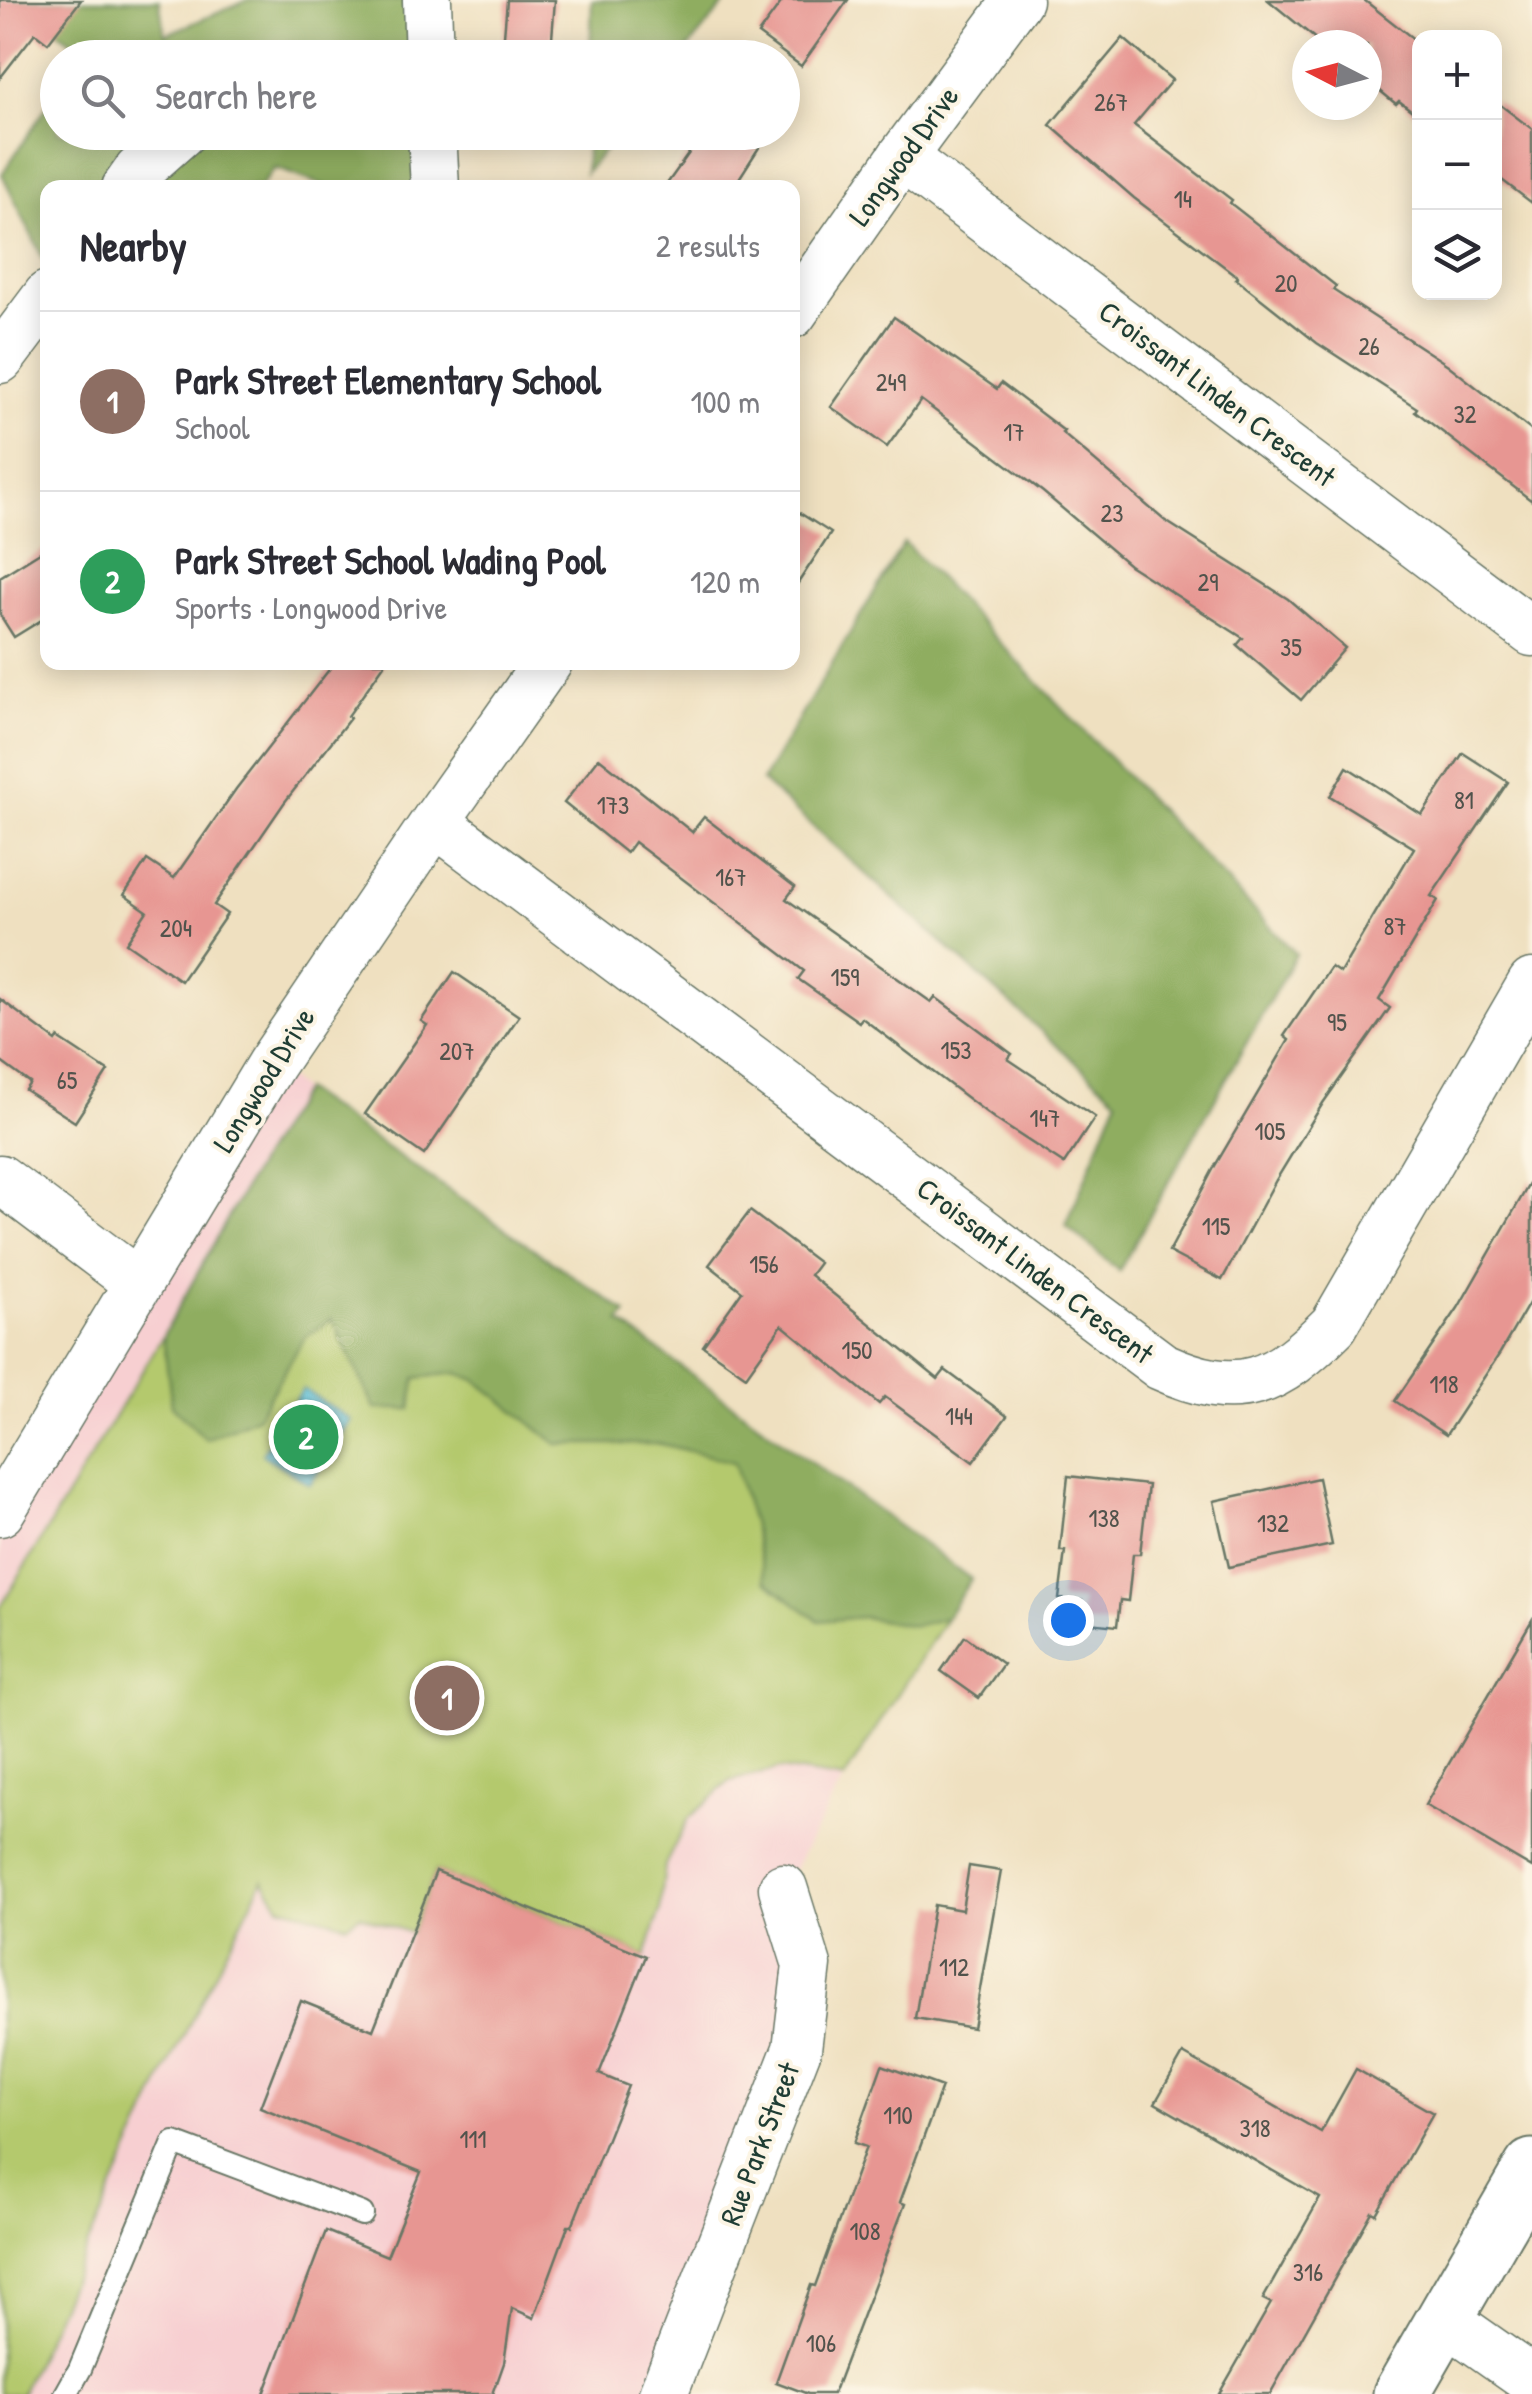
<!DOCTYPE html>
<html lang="en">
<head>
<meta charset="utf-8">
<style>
	body { margin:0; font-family:"Patrick Hand",sans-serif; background:#f2f2f3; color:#2b2b33 }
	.controls { position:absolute; right:30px; top:30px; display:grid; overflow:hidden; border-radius:20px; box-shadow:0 5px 25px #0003 }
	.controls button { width:90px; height:90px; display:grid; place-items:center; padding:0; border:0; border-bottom:2px solid #e1e1e2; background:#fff; color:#2b2b33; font:50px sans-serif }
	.compass { position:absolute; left:1292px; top:30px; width:90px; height:90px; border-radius:50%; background:#fff; box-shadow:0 5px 25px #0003; rotate:276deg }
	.you { position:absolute; left:1068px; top:1620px; width:35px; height:35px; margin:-25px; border:8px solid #fff; border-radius:50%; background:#1a73e8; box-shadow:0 0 0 15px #1a73e833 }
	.badge { display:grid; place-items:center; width:65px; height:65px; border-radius:50%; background:#c8321e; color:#fff; font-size:32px; font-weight:700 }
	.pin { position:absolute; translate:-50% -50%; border:5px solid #fff; box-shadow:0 2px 10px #0006 }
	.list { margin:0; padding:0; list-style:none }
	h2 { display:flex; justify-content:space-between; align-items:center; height:130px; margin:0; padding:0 40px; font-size:42px }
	h2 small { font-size:32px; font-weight:400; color:#7c7c81 }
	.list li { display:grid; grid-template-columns:65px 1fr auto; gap:30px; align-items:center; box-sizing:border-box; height:180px; padding:0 40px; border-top:2px solid #e1e1e2 }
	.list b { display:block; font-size:38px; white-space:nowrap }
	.list p { margin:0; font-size:32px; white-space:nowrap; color:#7c7c81 }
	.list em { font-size:32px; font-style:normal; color:#7c7c81 }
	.icon { flex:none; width:55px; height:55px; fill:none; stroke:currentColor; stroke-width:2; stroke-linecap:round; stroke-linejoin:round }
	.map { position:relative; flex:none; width:1532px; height:2394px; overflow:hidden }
	.search { position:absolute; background:#fff; box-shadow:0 5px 25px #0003; left:40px; top:40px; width:760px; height:110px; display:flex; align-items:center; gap:25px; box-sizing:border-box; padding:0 35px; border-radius:55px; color:#7c7c81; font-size:38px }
	.panel { position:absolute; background:#fff; box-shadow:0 5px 25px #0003; left:40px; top:180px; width:760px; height:490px; border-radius:20px }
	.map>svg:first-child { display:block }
</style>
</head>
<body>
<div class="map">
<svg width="1532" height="2394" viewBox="0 0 1532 2394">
	<rect width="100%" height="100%" fill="#fcf5e5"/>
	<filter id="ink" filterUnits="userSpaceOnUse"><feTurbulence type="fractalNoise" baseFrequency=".01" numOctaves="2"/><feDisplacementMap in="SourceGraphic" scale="20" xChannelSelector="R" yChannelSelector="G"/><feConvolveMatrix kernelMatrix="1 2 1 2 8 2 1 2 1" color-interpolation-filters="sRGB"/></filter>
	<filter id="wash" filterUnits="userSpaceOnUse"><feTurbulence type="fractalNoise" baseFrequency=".0048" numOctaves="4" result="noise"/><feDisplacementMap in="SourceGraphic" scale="40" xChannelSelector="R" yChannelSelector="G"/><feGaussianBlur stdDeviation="2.25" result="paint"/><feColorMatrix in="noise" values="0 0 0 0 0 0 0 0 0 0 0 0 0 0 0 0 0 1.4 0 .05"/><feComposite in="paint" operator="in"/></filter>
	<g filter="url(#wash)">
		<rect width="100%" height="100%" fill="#efe0c0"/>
		<path fill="#f7cfd1" d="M271,1064L303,1091L627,1313L620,1322L971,1579L844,1779L783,1888L807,1965L663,2394H0V1512Z"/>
		<path fill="#b4c96d" stroke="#6a8350" stroke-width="2.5" d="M262,1156L566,1420L734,1462L946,1618L844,1779L780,1769L730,1781L688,1819L665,1865L660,1910L646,1956L436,1871L411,1933L360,1915L347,1924L280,1906L263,1880L165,2072L21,2394H0V1608L163,1336Z"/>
		<g fill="#8fad60" stroke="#57754a" stroke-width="2.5">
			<path d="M14,0H159L165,35L248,0H427L429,57H80L84,50Z"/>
			<path d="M592,0H728L681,57L590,58Z"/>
			<path d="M57,91L58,132L432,133L435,187H328L275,168L260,187L48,188L47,267L2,174Z"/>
			<path d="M587,133H619L585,173Z"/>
			<path d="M904,542L1296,954L1119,1271L1066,1226L1117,1099L762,781Z"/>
			<path d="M303,1090L627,1313L620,1322L971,1579L946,1618L914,1626L863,1617L819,1621L765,1581L753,1526L734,1462L662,1444H557L476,1380L457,1373L416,1378L411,1409H375L332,1319L305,1337L257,1417L206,1439L172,1406L163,1336L262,1156Z"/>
		</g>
		<path fill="#60c5dd" stroke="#408188" stroke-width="2.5" d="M303,1389L351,1420L310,1484L262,1454Z"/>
		<g id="blocks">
			<g fill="#e79692">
				<path d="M0,0H81L48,43L35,33L0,78Z"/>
				<path d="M507,0H555L551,51L503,48Z"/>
				<path d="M783,0H848L801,66L758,34Z"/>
				<path d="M1268,0H1364L1420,44V117L1399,101L1396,104L1367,80V45H1323Z"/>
				<path d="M1123,38L1172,80L1134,125L1232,200L1230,203L1336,286L1333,290L1448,365L1532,431V501L1415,411L1417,408L1317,343L1236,279L1238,277L1134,198L1050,125Z"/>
				<path d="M1494,100L1532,129V203L1494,174Z"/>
				<path d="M704,132H769L733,188H664Z"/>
				<path d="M894,317L997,389L1001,383L1064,431L1062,433L1164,520L1288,599L1345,648L1301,700L1237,645L1243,638L1129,565L1043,492L921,400L887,447L831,407Z"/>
				<path d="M792,508L831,533L792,592Z"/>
				<path d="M48,547V616L14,637L0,615V577Z"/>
				<path d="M335,662H386L348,716L350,718L284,803L214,905L227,914L181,981L126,943L147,911L124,895L147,860L174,878L236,789Z"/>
				<path d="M1463,753L1508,782L1431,896L1438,900L1379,1000L1390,1008L1323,1103L1276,1180L1222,1280L1169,1252L1216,1164L1289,1040L1284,1036L1331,967L1340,973L1414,848L1330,796L1347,767L1422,815Z"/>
				<path d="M599,758L692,832L704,817L795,887L786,899L931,1002L935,997L1012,1054L1008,1059L1095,1117L1064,1164L995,1119L862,1018L859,1022L798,979L804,971L634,842L626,853L564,803Z"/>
				<path d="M454,972L519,1016L424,1155L365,1114L427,1025L421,1021Z"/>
				<path d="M0,999L56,1041L58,1038L108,1071L75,1122L25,1090L30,1083L0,1061Z"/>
				<path d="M1532,1179V1298L1500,1353L1446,1435L1395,1401L1458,1308Z"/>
				<path d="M750,1211L819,1263L810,1275L938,1379L945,1370L1007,1416L973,1462L885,1397L879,1404L782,1325L746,1376L703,1346L742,1291L709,1265Z"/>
				<path d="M1068,1476L1148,1485L1140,1554H1133L1128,1601L1120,1600L1117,1626L1079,1622L1082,1601L1059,1599L1065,1551H1060Z"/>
				<path d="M1318,1478L1332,1545L1229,1567L1214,1501Z"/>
				<path d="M1532,1620V1868L1425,1805Z"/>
				<path d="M965,1636L1003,1664L979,1698L941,1671Z"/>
				<path d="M969,1866L1001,1871L973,2028L915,2018L934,1905L962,1910Z"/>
				<path d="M436,1871L646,1956L599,2074L628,2086L572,2226H568L534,2318L512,2308L504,2363L493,2394H264L326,2231L387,2256L421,2172L260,2107L301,2001L373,2030Z"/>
				<path d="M1183,2054L1321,2132L1356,2069L1433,2113L1376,2214L1372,2212L1270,2394H1219L1271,2303L1263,2299L1320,2198L1155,2103Z"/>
				<path d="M882,2065L942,2087L900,2202L905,2204L833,2394H808L776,2382L811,2285L815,2286L866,2147L854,2143Z"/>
			</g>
		</g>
	</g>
	<g filter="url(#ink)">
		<use href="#blocks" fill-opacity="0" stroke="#687665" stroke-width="2.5"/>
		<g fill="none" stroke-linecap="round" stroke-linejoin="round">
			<defs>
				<path id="lane" d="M66,2394L80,2369L174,2143L362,2214"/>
				<g id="street">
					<path d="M427,0L429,58"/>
					<path d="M432,132L435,188"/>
					<path d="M902,157L1532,632"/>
					<path d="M126,188L138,171L182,132"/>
					<path d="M792,314L902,157L1018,0"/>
					<path d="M0,359L48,295"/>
					<path d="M435,822L1161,1366C1240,1402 1276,1383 1334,1325L1532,983"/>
					<path d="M0,1179L138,1283"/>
					<path d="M0,1512L271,1064L435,822L548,662"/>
					<path d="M1445,2319L1532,2380"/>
					<path d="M663,2394L797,2049L807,1965L783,1888"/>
				</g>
				<path id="secondary" d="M1401,2394L1532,2167"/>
			</defs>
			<use href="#lane" stroke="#687665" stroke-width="26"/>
			<use href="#street" stroke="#687665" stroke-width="51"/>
			<use href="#secondary" stroke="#687665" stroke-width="59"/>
			<use href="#lane" stroke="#fff" stroke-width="22"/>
			<use href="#street" stroke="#fff" stroke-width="48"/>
			<use href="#secondary" stroke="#fff" stroke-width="55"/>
		</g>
	</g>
	<g text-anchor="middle" stroke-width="8" stroke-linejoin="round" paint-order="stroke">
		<g font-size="25" fill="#51534c">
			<text x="1111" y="111">267</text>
			<text x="1183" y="208">14</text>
			<text x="1286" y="292">20</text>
			<text x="1369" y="355">26</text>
			<text x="891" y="391">249</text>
			<text x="1465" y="423">32</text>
			<text x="1014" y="441">17</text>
			<text x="1112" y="522">23</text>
			<text x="1208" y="591">29</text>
			<text x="1291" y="656">35</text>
			<text x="1464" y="809">81</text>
			<text x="613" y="814">173</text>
			<text x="731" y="886">167</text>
			<text x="1395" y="935">87</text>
			<text x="176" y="937">204</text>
			<text x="845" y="986">159</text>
			<text x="1337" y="1031">95</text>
			<text x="956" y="1059">153</text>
			<text x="457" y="1060">207</text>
			<text x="67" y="1089">65</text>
			<text x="1045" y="1127">147</text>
			<text x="1270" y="1140">105</text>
			<text x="1216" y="1235">115</text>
			<text x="764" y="1273">156</text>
			<text x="857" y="1359">150</text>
			<text x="1444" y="1393">118</text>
			<text x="959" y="1425">144</text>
			<text x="1104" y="1527">138</text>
			<text x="1273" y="1532">132</text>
			<text x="954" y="1976">112</text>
			<text x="898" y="2124">110</text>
			<text x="1255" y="2137">318</text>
			<text x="473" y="2148">111</text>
			<text x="865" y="2240">108</text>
			<text x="1308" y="2281">316</text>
			<text x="821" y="2352">106</text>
		</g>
		<g font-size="30" fill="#1f3d34" stroke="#fcf5e5">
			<text transform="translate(904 156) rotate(-54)" y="10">Longwood Drive</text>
			<text transform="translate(1217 394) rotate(37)" y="10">Croissant Linden Crescent</text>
			<text transform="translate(264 1080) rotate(-58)" y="10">Longwood Drive</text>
			<text transform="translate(1035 1271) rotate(37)" y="10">Croissant Linden Crescent</text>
			<text transform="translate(760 2144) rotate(-69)" y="10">Rue Park Street</text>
		</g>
	</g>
</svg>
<div class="controls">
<button>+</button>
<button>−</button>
<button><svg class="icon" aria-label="layers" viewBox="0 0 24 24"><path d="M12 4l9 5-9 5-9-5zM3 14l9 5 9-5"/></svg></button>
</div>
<svg class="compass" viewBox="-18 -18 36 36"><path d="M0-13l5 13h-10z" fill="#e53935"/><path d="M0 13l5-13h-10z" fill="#7c7c81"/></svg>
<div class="you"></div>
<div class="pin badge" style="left:447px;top:1698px;background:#8d6e63">1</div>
<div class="pin badge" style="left:306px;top:1437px;background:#2e9e5b">2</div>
<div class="search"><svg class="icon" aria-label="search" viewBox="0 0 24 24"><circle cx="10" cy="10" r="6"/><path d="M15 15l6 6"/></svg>Search here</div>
<section class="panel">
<h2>Nearby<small>2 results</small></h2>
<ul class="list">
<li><span class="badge" style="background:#8d6e63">1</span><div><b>Park Street Elementary School</b><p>School</p></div><em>100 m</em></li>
<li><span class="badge" style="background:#2e9e5b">2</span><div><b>Park Street School Wading Pool</b><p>Sports · Longwood Drive</p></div><em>120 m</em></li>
</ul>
</section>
</div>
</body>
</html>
